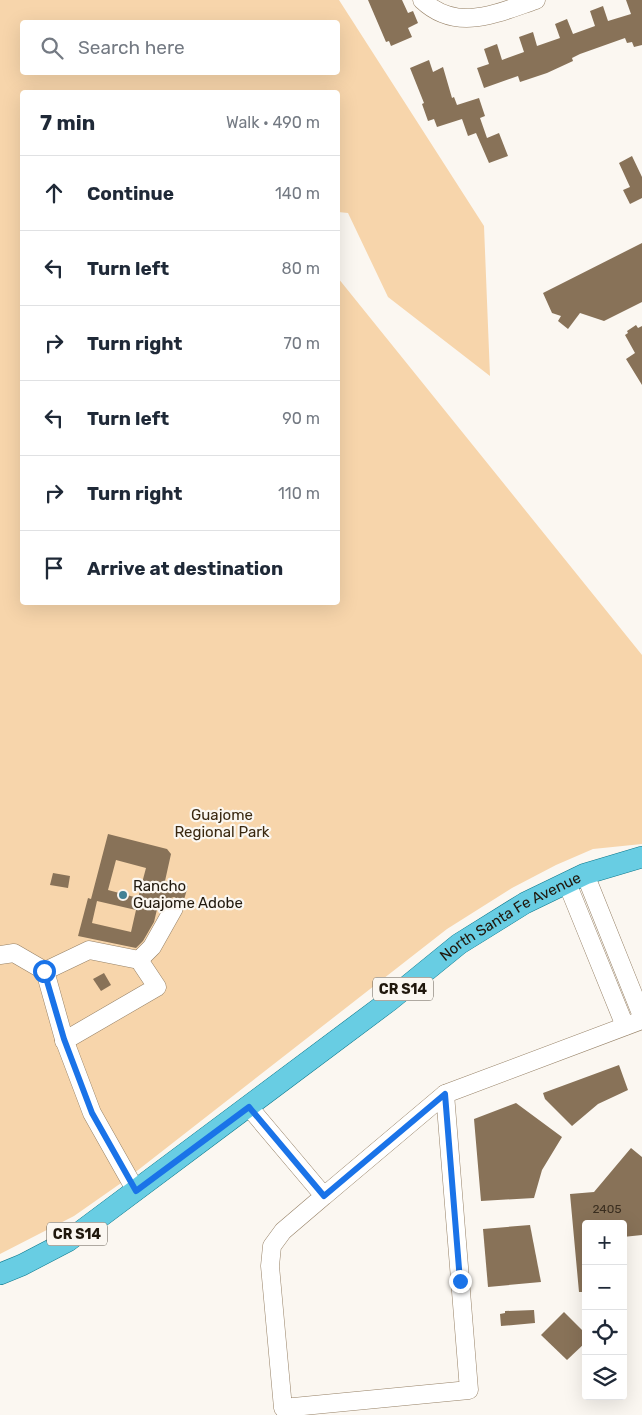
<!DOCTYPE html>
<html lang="en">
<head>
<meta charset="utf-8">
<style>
	body { margin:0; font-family:Rubik,sans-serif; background:#f2f2f3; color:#1f2937 }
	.controls { position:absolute; right:15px; bottom:15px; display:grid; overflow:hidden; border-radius:5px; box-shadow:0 5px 20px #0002 }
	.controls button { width:45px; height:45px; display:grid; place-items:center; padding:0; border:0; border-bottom:1px solid #e0e1e3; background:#fff; color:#1f2937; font:25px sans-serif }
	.stop { position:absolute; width:15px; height:15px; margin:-11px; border:4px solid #1a73e8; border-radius:50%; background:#fff }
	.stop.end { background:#1a73e8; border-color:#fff; box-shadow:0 1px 5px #0008 }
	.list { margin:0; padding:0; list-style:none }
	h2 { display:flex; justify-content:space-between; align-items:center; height:65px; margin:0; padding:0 20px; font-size:21px }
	h2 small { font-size:16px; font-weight:400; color:#747a83 }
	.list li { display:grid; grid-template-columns:32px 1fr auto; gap:15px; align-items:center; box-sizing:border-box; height:75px; padding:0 20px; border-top:1px solid #e0e1e3 }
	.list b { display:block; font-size:19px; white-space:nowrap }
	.list em { font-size:16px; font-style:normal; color:#747a83 }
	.icon { flex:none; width:28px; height:28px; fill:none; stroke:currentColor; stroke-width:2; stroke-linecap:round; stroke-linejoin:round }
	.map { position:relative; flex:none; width:642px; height:1415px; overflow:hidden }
	.search { position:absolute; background:#fff; box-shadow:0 5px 20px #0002; left:20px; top:20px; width:320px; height:55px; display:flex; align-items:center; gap:12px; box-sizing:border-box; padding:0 18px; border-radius:5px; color:#747a83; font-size:19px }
	.panel { position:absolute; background:#fff; box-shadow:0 5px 20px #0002; left:20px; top:90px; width:320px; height:515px; border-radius:5px }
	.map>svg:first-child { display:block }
</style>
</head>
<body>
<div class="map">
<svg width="642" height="1415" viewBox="0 0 642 1415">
	<rect width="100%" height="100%" fill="#fbf7f1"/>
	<path fill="#f7d5ab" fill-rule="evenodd" d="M0,0H339L484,226L490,376L388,297L348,213L338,212V92H22V602H338V278L642,655V844L593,849L556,865L512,888L447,929L124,1181L74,1216L0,1254ZM22,22H338V72H22Z"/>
	<g fill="#887258" fill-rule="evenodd">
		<path d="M368,0H402L408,13L413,11L418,23L408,28L412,37L391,46L389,41L386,42Z"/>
		<path d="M626,0H642V45L634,47L632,42L627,43L625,38L580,54L572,58L573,61L547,73L520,82L518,76L484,88L477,68L489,64L484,49L497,44L502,60L524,52L519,37L533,32L537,46L560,38L555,24L567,19L573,34L595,26L590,11L603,6L608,21L631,14Z"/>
		<path d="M429,60L433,72L443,67L452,98L454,97L457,105L479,98L485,116L480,118L487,138L499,133L508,156L489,163L476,133L468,136L462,119L437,127L434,119L428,121L422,104L424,103L410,68Z"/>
		<path d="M632,156L642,177V198L630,204L623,190L630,187L619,163Z"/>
		<path d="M642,243V302L604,321L580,313L568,329L558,321L561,316L552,313L543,293Z"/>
		<path d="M636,325L638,328L642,326V385L626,359L635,353L625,335L628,333L627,331Z"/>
		<path d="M108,834L167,849L171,854L165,881L188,886L183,903L174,897L168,899L160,897L154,922L143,941L136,948L78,936L88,898L91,899ZM116,860L146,868L138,898L108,890ZM97,901L136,910L131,932L92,923Z"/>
		<path d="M53,873L70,876L68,888L50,885Z"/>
		<path d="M104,973L111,985L101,991L93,979Z"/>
		<path d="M619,1065L628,1090L598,1104L572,1126L545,1099L543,1093Z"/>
		<path d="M516,1103L562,1137L542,1170L534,1198L481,1201L474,1119Z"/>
		<path d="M631,1148L642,1157V1235L623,1237V1224H586V1292H579L570,1194L594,1192Z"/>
		<path d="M530,1225L541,1282L488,1287L483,1229Z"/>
		<path d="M534,1310L535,1323L501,1326L500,1314L505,1313V1311Z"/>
		<path d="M564,1312L586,1334V1342L567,1360L541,1335Z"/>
	</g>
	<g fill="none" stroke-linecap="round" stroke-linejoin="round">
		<defs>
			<g id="minor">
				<path d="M422,0C457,33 497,13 536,0"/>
				<path d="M585,874L642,1016"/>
				<path d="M567,883L625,1026"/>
				<path d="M0,955L14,953L45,971L64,1039L92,1113L136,1191"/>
				<path d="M139,960L152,947L174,908"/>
				<path d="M45,971L89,950L139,960L157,987L64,1041"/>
				<path d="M445,1094L642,1020"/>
				<path d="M249,1107L324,1196L283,1231L272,1246L270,1266L283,1408L469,1390L445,1094L324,1196"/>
			</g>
			<g id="major">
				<path id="s1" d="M0,1274L22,1265L68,1241L389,1001L459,944L525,903L585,874L642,857"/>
			</g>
		</defs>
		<use href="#minor" stroke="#968166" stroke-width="19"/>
		<use href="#major" stroke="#0d788c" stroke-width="22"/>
		<use href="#minor" stroke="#fff" stroke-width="18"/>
		<use href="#major" stroke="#68cde3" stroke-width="21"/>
	</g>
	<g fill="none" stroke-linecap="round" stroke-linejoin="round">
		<path stroke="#1a73e8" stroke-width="6" d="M44,971L64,1039L92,1113L136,1191L249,1107L324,1196L445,1094L460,1281"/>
	</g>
	<circle fill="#428195" stroke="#fbf7f1" stroke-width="2" cx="123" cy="895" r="5"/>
	<g text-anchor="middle" stroke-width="4.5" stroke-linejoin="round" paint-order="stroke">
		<g font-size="12" fill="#3a2e20">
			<text x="607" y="1213">2405</text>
		</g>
		<g fill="#fbf7f1" stroke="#625b51" stroke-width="1">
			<rect x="373" y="977.5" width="60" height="23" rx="4"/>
			<rect x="47" y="1222.5" width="60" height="23" rx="4"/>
		</g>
		<g font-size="14" font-weight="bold" fill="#20180d">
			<text x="403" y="994">CR S14</text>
			<text x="77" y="1239">CR S14</text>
		</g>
		<g font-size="15" fill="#3a2810" stroke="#fbf7f1">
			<text x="222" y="820">Guajome<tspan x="222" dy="17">Regional Park</tspan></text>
		</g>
		<g font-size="15" fill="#20180d" stroke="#fbf7f1" text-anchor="start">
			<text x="133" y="891">Rancho<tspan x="133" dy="17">Guajome Adobe</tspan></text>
		</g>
		<g font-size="15" fill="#20180d" stroke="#fbf7f1">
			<text dy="5" stroke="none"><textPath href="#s1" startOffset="625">North Santa Fe Avenue</textPath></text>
		</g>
	</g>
</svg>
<div class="controls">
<button>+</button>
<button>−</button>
<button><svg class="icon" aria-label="locate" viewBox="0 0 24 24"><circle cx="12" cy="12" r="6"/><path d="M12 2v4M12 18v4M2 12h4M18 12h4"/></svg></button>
<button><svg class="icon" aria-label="layers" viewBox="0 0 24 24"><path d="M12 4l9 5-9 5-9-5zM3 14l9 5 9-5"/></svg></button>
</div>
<div class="stop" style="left:44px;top:971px"></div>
<div class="stop end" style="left:460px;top:1281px"></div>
<div class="search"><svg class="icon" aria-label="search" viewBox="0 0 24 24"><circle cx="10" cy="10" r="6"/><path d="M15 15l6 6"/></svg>Search here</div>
<section class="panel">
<h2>7 min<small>Walk · 490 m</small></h2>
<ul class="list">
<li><svg class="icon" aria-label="ahead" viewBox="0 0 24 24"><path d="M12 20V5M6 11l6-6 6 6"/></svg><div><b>Continue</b></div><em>140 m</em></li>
<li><svg class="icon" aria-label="left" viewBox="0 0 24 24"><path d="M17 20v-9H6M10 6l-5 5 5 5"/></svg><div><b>Turn left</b></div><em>80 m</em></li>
<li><svg class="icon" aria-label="right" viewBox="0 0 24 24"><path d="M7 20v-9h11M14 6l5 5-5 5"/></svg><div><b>Turn right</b></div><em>70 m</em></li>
<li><svg class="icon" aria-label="left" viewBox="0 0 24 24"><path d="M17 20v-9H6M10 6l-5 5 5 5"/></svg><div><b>Turn left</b></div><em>90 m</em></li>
<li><svg class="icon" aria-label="right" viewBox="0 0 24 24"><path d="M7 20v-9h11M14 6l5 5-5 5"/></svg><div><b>Turn right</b></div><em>110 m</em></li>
<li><svg class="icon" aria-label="arrive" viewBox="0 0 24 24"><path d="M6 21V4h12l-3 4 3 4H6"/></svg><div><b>Arrive at destination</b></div></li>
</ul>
</section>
</div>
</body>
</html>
